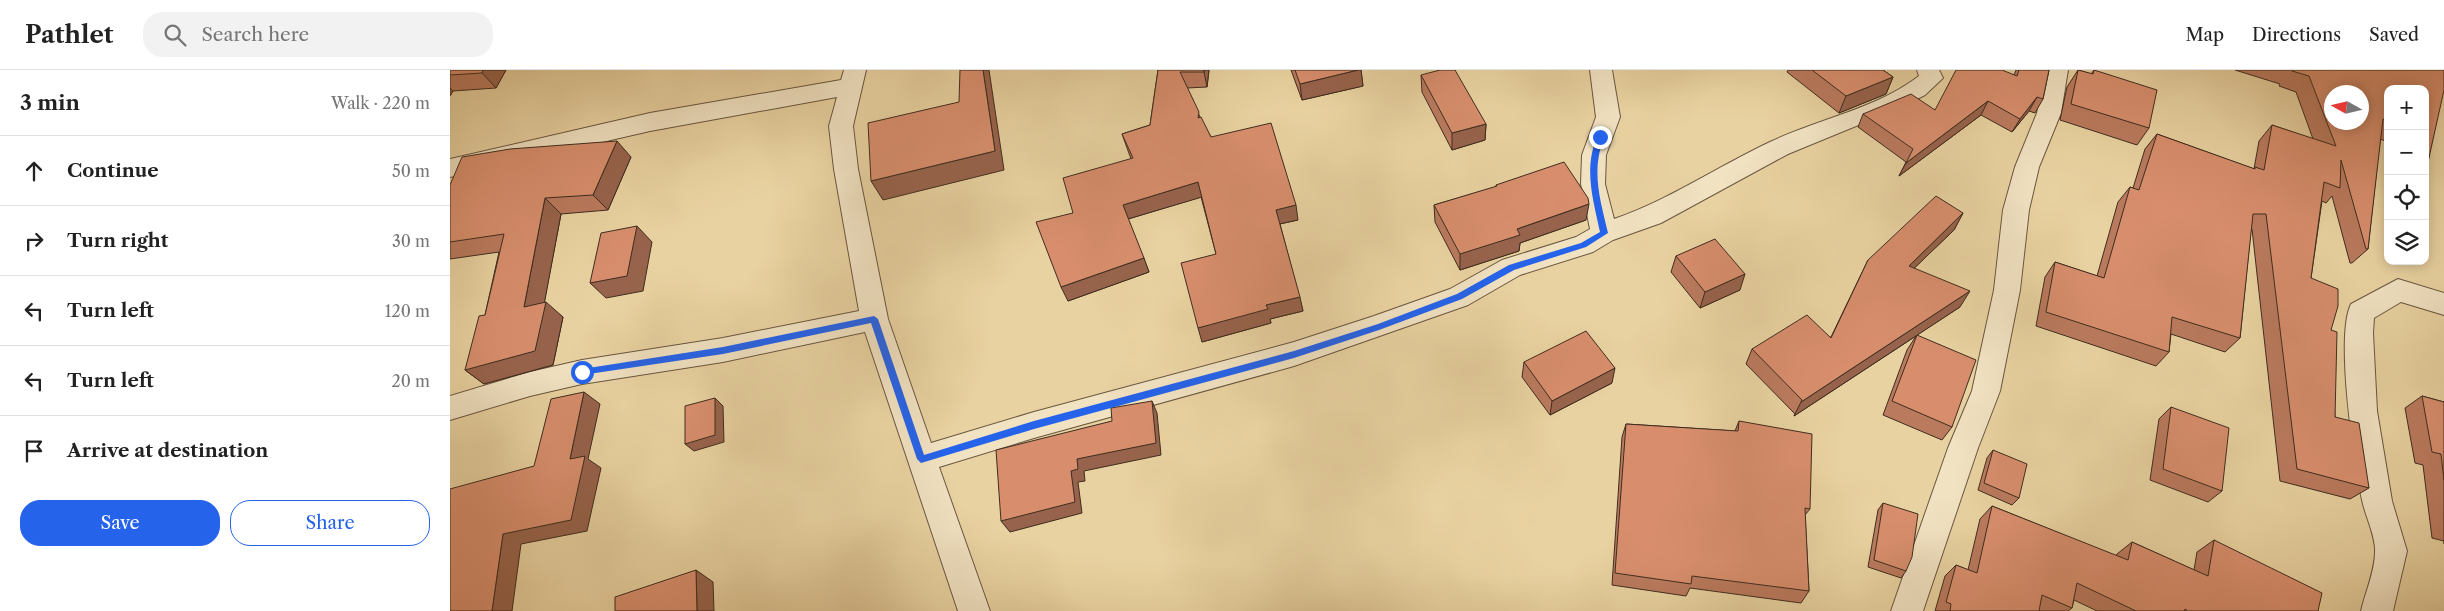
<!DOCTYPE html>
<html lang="en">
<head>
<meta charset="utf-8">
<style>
	body { margin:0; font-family:"Libre Caslon Text",serif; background:#f2f2f2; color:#222 }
	.controls { position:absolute; right:15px; top:15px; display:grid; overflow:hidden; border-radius:10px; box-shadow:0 2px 12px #0003 }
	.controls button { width:45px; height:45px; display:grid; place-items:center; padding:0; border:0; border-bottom:1px solid #e0e0e0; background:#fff; color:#222; font:25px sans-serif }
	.compass { position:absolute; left:1874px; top:15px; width:45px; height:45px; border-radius:50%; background:#fff; box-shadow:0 2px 12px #0003; rotate:278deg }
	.stop { position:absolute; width:15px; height:15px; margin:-11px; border:4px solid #2563eb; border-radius:50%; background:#fff }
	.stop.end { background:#2563eb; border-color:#fff; box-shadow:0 1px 5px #0008 }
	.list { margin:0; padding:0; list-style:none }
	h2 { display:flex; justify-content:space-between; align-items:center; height:65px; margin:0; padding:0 20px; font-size:21px }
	h2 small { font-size:16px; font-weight:400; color:#767676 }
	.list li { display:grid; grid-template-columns:32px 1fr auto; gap:15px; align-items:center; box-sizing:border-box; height:70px; padding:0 20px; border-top:1px solid #e0e0e0 }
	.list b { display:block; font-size:19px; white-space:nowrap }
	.list em { font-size:16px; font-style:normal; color:#767676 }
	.actions { display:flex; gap:10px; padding:15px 20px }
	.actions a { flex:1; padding:11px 0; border:1px solid #2563eb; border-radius:20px; text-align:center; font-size:18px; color:#2563eb }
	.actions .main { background:#2563eb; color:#fff }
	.icon { flex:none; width:28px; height:28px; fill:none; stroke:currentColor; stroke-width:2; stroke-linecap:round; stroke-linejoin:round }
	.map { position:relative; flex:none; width:1994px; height:541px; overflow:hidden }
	header { display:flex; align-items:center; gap:30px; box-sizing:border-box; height:70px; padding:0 25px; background:#fff; border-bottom:1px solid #e0e0e0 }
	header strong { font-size:24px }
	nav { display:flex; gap:28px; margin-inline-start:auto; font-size:18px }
	.search { width:350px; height:45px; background:#f2f2f2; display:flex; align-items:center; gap:12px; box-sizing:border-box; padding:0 18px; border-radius:20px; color:#767676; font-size:19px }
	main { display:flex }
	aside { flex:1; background:#fff }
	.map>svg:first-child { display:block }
</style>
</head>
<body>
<header>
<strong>Pathlet</strong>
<div class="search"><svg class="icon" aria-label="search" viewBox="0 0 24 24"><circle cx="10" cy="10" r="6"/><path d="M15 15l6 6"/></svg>Search here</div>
<nav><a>Map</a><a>Directions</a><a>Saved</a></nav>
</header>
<main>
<aside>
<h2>3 min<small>Walk · 220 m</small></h2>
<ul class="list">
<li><svg class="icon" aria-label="ahead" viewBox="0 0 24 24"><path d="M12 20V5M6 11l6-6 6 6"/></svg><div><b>Continue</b></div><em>50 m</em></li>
<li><svg class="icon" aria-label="right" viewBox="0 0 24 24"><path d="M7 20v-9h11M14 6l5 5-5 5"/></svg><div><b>Turn right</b></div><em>30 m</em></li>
<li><svg class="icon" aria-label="left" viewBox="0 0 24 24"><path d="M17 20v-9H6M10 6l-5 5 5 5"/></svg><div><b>Turn left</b></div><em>120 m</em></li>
<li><svg class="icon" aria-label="left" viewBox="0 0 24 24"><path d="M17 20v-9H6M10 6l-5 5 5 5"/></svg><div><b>Turn left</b></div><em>20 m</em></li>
<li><svg class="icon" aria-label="arrive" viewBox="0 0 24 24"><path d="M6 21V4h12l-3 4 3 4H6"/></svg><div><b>Arrive at destination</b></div></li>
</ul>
<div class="actions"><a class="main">Save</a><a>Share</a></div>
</aside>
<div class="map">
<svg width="1994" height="541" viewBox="0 0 1994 541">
	<rect width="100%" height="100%" fill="#e9d2a1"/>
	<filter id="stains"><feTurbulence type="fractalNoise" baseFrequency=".004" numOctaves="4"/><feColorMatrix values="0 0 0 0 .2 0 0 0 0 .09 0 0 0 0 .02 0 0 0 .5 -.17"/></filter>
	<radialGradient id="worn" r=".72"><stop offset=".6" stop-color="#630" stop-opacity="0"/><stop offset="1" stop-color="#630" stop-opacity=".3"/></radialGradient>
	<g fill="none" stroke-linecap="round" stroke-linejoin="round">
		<defs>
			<g id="minor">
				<path d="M394,0H416L403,56L408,99L438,249L481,373L584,342L844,272L924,246L1000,219L1052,190L1126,167L1140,159L1131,114L1132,85L1146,47L1140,0H1162L1170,47L1156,85L1155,114L1164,149C1219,130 1267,97 1320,72C1368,49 1426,39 1469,6L1467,0H1489L1493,8L1475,25L1445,40L1338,84L1211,153L1163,170L1143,182L1070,205L1018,235L844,296L584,368L489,397L540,541H508L415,262L273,292L132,314L80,326L0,350V326L80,302L132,290L273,268L409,241L384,99L379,56L387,27L200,61L0,107V89L200,43L391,10Z"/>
				<path d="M1596,0H1618L1611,43L1589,97L1579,140L1570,220L1550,321L1528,378L1473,541H1441L1498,378L1522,321L1544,220L1553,140L1565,97L1587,43Z"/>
				<path d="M1948,209L1994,223V245L1951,232L1924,248L1923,263L1927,341L1942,431L1957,481L1943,541H1911C1915,523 1925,501 1925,482C1926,467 1915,445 1912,430C1904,392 1885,266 1901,234Z"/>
			</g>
		</defs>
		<use href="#minor" stroke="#695640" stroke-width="2"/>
		<use href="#minor" fill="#f1e2c2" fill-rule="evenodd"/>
	</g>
	<g fill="#ba7a5e" stroke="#3e2d1f">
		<path d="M0,0H56L46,18L3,21L0,26Z"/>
		<path d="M708,0H759L757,17L737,18L750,47L761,67L848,150L830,154L853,241L820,249L821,253L752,272L766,184L751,127L678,149L699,202L618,231L623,143L681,89L672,64L700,55Z"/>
		<path d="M841,0H911L913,16L852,30Z"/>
		<path d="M1338,0H1433L1443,7L1436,24L1389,43L1337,2Z"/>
		<path d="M1566,0H1599L1593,29L1585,43L1579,41L1562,62L1531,45L1449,106L1456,92L1408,57L1413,44L1485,40L1564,5Z"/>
		<path d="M1628,0L1641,4L1644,0L1699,58L1687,75L1610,50L1617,17Z"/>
		<path d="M1785,0H1994L1978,92L1975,94V19H1938V72L1930,69L1918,179L1902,193H1900L1882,126L1876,133L1872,131L1861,208L1881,260L1885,347L1919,418L1900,429L1830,411L1802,159H1801L1790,268L1775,282L1721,264L1719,282L1706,296L1586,256L1595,207L1605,192L1647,206L1668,132L1680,117L1683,118L1695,79L1707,64L1804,99L1809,71L1822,55L1863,69L1846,22L1829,16L1830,14Z"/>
		<path d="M971,5L1036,54L1035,70L1002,80L972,22Z"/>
		<path d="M181,87L158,140L111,144L94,233L113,247L103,295L34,314L15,300L35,245L49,182L0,189V115Z"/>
		<path d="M1046,115L1136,150L1070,173L1069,181L1010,200L985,152L984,135L1046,117Z"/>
		<path d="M1513,143L1504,160L1464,198L1510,237L1467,265L1502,357L1492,370L1433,345L1457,280L1466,266L1344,346L1345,344L1296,294L1302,279L1381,267L1418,190Z"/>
		<path d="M1226,186L1290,220L1250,238L1221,202Z"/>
		<path d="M1074,292L1162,313L1100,345L1072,307Z"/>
		<path d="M1972,326L1994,332V474V471L1982,468L1973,395L1965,393L1955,338Z"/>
		<path d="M1721,337L1772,421L1758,432L1700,410L1709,349Z"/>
		<path d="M1289,351L1360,439L1355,445L1359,521L1351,533L1240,518L1236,526L1162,515L1172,367L1176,354L1285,361Z"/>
		<path d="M1543,380L1569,428L1562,435L1528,420L1537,388Z"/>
		<path d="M1433,433L1456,501L1451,508L1418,497L1428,440Z"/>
		<path d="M1542,436L1666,486L1667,484L1682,472L1744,500L1747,482L1764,470L1868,541H1647L1624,530L1622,538L1618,541H1485L1495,506L1506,495L1518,500L1530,449Z"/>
	</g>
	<g fill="#97634c" stroke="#3e2d1f">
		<path d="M33,0H56L46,18L32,3Z"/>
		<path d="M533,0H539L554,100L433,130L421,111L545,81Z"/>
		<path d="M754,0H759L757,17L754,2Z"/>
		<path d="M908,0H911L913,16L852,30L850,14Z"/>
		<path d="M1443,7L1436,24L1389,43L1396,26Z"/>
		<path d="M0,18L3,21L0,26Z"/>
		<path d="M1587,27L1579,41L1562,62L1570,49Z"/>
		<path d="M1538,31L1531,45L1449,106L1456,93Z"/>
		<path d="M1036,54L1035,70L1002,80V63Z"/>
		<path d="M167,71L181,87L158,140L143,125Z"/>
		<path d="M748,112L752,127L678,149L673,135Z"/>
		<path d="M95,128L111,144L91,251L74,237Z"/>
		<path d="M1139,134L1136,150L1070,173L1069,181L1010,200V184L1067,159Z"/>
		<path d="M846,135L848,150L829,154L826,140Z"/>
		<path d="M1513,143L1504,160L1450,212L1459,196Z"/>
		<path d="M187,156L202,172L193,221L156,228L140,213Z"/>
		<path d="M694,188L699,202L618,231L611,217Z"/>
		<path d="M1295,204L1290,220L1250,238L1255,222Z"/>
		<path d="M1520,221L1510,237L1344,346L1351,332Z"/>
		<path d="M850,227L853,241L820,249L821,253L752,272L748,258L816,235Z"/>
		<path d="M96,232L113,247L103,295L34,314L15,300Z"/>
		<path d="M1165,298L1162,313L1100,345L1102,331Z"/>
		<path d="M134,322L150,334L138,389L151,398L137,461L71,474L62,541H42L53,464L120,389Z"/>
		<path d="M265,328L273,336L274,372L244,381L235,374Z"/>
		<path d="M702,331L707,343L711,385L634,401L635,411L628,412L632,443L560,462L551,451L621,401L627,389Z"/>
		<path d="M246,500L263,512L264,541H247Z"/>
	</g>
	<g fill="#d88e6d" stroke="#3e2d1f" fill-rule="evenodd">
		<path d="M0,0H33L32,3L0,5Z"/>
		<path d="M510,0H533L545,81L421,111L418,53L509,32Z"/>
		<path d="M708,0H754V2H730L749,42L748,48L751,47L761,67L821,53L846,135L826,140L850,227L816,235L818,239L748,258L731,193L766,184L748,112L673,135L694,188L611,217L586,152L623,143L613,108L683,88L672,64L700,55Z"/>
		<path d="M845,0H908L850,14Z"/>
		<path d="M990,0H1005L1036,54L1002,63L971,5Z"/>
		<path d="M1362,0H1433L1443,7L1396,26Z"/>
		<path d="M1506,0H1552L1567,6L1569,0H1599L1593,29L1587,27L1570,49L1538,31L1456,93L1463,79L1413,44L1461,24L1485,40Z"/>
		<path d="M1628,0L1643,4L1644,0L1707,20L1699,58L1621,34Z"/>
		<path d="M1843,0H1994V20L1978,92L1975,91V19H1938V51L1933,49L1918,179H1916L1891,90L1890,118L1874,112L1861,208L1888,219V236L1881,260L1887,262L1885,347L1909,353L1919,418L1847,399L1816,144H1803L1790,268L1722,247L1719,282L1596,242L1605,192L1654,208L1680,117L1689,120L1707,64L1805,99V97L1814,100L1822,55L1886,76L1859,6L1842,1ZM1882,22H1912V52H1882Z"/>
		<path d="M167,71L143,125L95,128L74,237L96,232L85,281L15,300L29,246L35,245L54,164L0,172V115L12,87L60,79Z"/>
		<path d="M1114,92L1138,128L1139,134L1067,159L1070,165L1010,184L984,135L1047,116L1046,115Z"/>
		<path d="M1486,126L1513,143L1459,196L1520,221L1351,332L1352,330L1302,279L1357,245L1381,268L1418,190Z"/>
		<path d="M187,156L177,206L140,213L151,163Z"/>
		<path d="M1265,169L1295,204L1255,222L1226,186Z"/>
		<path d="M1136,261L1165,298L1102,331L1074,292Z"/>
		<path d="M1467,265L1526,290L1502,357L1442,331Z"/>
		<path d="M134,322L120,389L135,386L121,450L53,464L42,541H0V419L84,396L101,329Z"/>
		<path d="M1972,326L1994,332V410L1991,384L1982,382Z"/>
		<path d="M265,328V365L235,374V336Z"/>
		<path d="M702,331L706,373L627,389L628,399L621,401L625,432L551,451L546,380L662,351L661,338Z"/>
		<path d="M1721,337L1779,358L1772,421L1713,399Z"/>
		<path d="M1289,351L1362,364L1360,439L1355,438L1359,521L1242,506L1241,514L1165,503L1176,354L1288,361Z"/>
		<path d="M1543,380L1577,394L1569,428L1534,413Z"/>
		<path d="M1433,433L1468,444L1462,487L1456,501L1424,490Z"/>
		<path d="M1542,436L1678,490L1682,472L1758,506L1764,470L1872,523L1868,541H1738L1735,539L1734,541H1686L1627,513L1622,538L1592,525L1589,541H1500L1501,534L1496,532L1506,495L1527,503Z"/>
		<path d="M246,500L247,541H165V527Z"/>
	</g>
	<path fill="#2563eb" d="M1148,65L1154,67C1141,102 1150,129 1158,163L1136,177L1064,200L1012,229L929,260L844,288L584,359L471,393L467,389L421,253L273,284L132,305L128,302L132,299L273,277L424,246L428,249L474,385L584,351L844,281L928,254L1007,224L1059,195L1131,173L1150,162C1143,129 1133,97 1148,65Z"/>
	<rect width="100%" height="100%" filter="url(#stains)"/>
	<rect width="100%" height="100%" fill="url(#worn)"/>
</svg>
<div class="controls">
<button>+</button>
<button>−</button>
<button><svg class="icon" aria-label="locate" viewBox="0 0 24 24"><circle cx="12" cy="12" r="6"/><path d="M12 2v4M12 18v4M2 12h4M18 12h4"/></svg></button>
<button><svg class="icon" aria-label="layers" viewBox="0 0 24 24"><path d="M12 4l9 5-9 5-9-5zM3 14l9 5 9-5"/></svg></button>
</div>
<svg class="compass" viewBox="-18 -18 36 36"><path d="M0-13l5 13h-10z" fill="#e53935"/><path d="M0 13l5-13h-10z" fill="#767676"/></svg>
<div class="stop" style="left:132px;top:302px"></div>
<div class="stop end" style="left:1150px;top:67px"></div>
</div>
</main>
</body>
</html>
